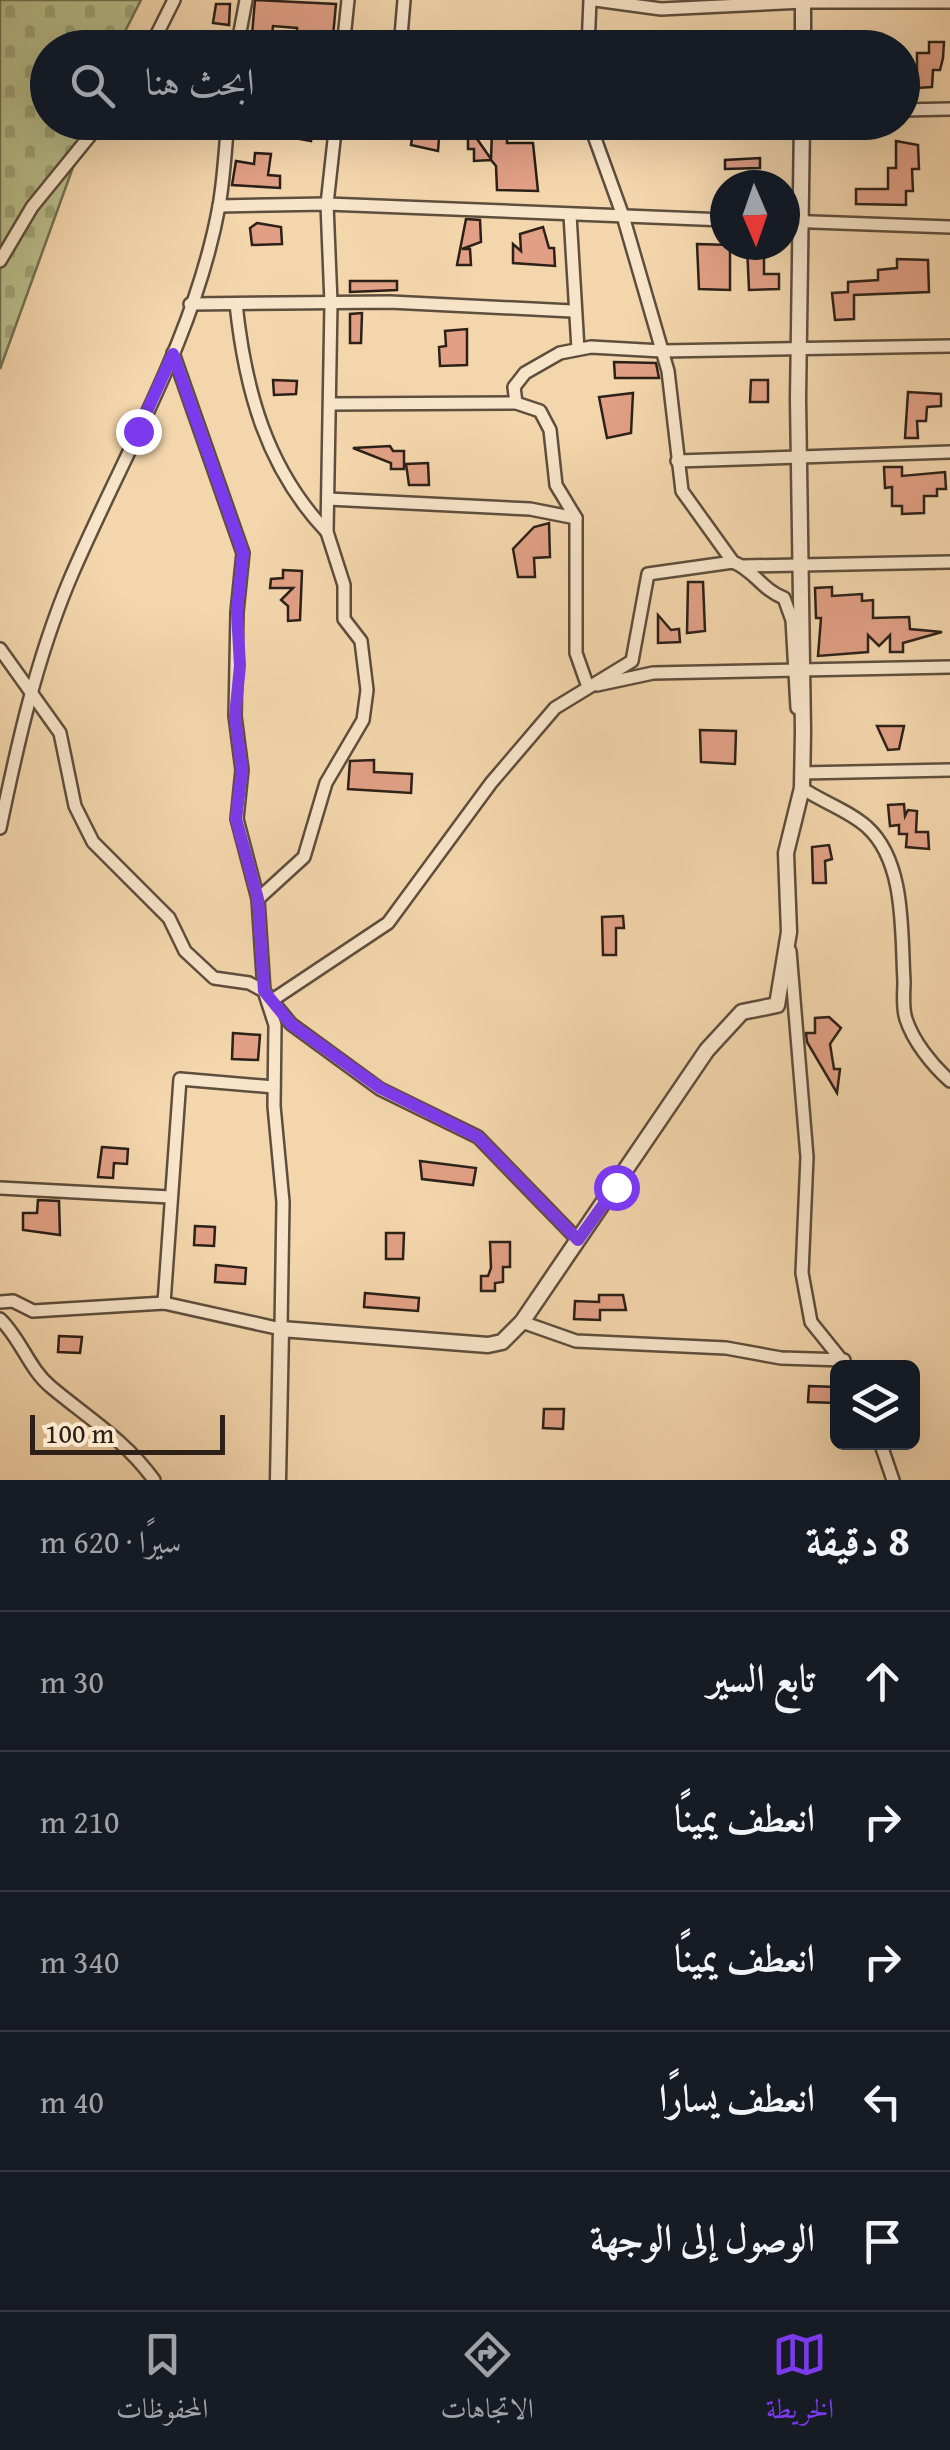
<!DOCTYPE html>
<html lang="ar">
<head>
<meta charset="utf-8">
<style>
	body { margin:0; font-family:"Gentium Book Plus",Amiri,serif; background:#20242c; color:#f1f3f6; direction:rtl }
	.controls { position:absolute; right:30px; bottom:30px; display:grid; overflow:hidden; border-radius:15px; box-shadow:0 10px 40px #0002 }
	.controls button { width:90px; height:90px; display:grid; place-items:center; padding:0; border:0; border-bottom:2px solid #363941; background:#171b24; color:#f1f3f6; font:50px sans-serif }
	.compass { position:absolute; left:710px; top:170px; width:90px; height:90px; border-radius:50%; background:#171b24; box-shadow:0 10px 40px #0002; rotate:178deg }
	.scale { position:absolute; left:30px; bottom:25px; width:195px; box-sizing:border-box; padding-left:10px; border:5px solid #2c2018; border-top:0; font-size:28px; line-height:35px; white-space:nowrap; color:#2c2018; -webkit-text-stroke:8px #f8e4c9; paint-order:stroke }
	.stop { position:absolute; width:30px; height:30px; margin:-22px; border:8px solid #7c3aed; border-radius:50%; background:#fff }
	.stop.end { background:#7c3aed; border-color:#fff; box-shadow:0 2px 10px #0008 }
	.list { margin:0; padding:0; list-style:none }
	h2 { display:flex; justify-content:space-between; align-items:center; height:130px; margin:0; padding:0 40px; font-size:42px }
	h2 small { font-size:32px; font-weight:400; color:#9ea1a6 }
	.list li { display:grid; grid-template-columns:65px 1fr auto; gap:30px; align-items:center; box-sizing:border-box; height:140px; padding:0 40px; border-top:2px solid #363941 }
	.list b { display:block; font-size:38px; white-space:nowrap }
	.list em { font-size:32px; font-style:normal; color:#9ea1a6 }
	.icon { flex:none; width:55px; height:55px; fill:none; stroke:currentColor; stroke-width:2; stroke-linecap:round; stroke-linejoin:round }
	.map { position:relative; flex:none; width:950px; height:1480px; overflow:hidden; direction:ltr }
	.search { position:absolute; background:#171b24; box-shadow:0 10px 40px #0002; left:30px; right:30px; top:30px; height:110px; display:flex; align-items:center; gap:25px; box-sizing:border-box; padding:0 35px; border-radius:55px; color:#9ea1a6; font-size:38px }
	.sheet { height:830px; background:#171b24 }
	nav { display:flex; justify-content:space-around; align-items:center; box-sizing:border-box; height:140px; border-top:2px solid #363941; background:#171b24; font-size:28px; color:#9ea1a6 }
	nav a { display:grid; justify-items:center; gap:5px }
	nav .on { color:#7c3aed }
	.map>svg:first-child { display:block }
</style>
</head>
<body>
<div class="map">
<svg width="950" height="1480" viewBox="0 0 950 1480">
	<defs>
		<pattern id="cemetery-stones" width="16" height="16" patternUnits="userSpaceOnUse" patternTransform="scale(2.5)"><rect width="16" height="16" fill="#b9be8b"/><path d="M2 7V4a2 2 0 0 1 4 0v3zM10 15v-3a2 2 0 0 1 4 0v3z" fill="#9fa377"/></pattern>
	</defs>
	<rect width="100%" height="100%" fill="#f4d6ac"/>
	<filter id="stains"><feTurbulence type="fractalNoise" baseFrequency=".002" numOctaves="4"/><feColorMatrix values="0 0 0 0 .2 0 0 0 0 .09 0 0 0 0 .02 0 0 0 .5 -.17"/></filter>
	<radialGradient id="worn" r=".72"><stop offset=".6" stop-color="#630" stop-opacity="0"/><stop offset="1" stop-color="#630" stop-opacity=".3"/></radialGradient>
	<path fill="url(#cemetery-stones)" stroke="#726f52" stroke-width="2.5" d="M0,0H141L117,47L48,48V122L89,123L0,369Z"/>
	<g fill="#e1a085" stroke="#2c2018" stroke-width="2.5">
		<path d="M255,0L336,4L333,36H326L325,48H316L297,47V28L273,26L272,36L252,35Z"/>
		<path d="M216,4H230L229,25L213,23Z"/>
		<path d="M929,42H944L943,58L940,70H933L932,87L917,88V53H929Z"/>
		<path d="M414,124L440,126L438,151L411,145Z"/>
		<path d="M286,126L313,132L311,141L262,132V128Z"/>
		<path d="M468,126L491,159L492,132H507V143H533L538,191L497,190L496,166L491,160L474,161V149H468Z"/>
		<path d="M896,141L918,145L919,169H912L913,191H906V205L856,204V189H888V168H896Z"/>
		<path d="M255,153L271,154L268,175L280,176V188L232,185L236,161L254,164Z"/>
		<path d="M760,158V168L725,169V160Z"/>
		<path d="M466,219L480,220L481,242L462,249H470L471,265H457Z"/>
		<path d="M257,223L281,227L282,244L252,245L250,228Z"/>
		<path d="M543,227L549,248H554L555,266L513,263V244L521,251L520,234Z"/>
		<path d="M697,244L730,245V290L699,289Z"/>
		<path d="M747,245H764V274H779V289L749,290Z"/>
		<path d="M897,259L928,260L929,292L854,295V319L835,320L832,293L848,292V282L878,280V270L897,268Z"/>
		<path d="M350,281H397V290L350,292Z"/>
		<path d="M362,313L361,343H350V314Z"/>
		<path d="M467,329V365L440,366L439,347L446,346L445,331Z"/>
		<path d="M614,362L656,363L659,378H615Z"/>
		<path d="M273,380L297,381L296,394L274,395Z"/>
		<path d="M751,380H768V402H750Z"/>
		<path d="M908,392L941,394V406L927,407L926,421H917L918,438H905Z"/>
		<path d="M633,393L631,433L607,438L599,397Z"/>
		<path d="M353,448L390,446L393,451H404V469H391V463Z"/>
		<path d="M428,463L429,485H409L406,464Z"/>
		<path d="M884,467H902V476L945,472L946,489H937V496H924V513L902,514V506H892V487L885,488Z"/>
		<path d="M549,523L550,557L534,558L535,577H518L513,549L534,527Z"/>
		<path d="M283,570L302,571L300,620L288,621V606L281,600L293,588H270L271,579L283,578Z"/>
		<path d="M688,582H703L705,631L687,633Z"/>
		<path d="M832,587V596L862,594V601L873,600V618L909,617L910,629L942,632L903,643V652H890V635L879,646L868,635V652L818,656L821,618H816L815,588Z"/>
		<path d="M658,615L671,630L679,629L680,642L658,643Z"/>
		<path d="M877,726H904L899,749L888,750Z"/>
		<path d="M700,730L736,731L735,764L701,762Z"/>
		<path d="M374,760V772L412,774L411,793L348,789L350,761Z"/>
		<path d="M904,804L905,816L908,810L917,811L916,832H928L929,849L906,847L907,834H899V825L890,826L888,805Z"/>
		<path d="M829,845L832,859L825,861L826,883H813L812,847Z"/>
		<path d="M623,916L624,928H616V955H603L602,917Z"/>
		<path d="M829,1017L841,1028L830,1044L834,1069H840L837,1093L807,1042L806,1033H815V1018Z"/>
		<path d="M233,1033L260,1035L258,1060L232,1059Z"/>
		<path d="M102,1147L128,1149L127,1164L114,1163L113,1178L98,1177Z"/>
		<path d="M420,1161L476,1168L473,1185L422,1179Z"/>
		<path d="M38,1200L59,1201L60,1235L23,1230V1213H37Z"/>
		<path d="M195,1226L215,1227L214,1246L194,1245Z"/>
		<path d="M386,1233H404L403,1259H386Z"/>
		<path d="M490,1242H510V1267H503V1282L495,1283V1291H481V1276H488L491,1268Z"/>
		<path d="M216,1265L246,1268L245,1284L215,1282Z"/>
		<path d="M365,1293L419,1298L418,1311L364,1307Z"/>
		<path d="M599,1295H623L626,1310H600V1320L574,1319L575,1301L599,1302Z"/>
		<path d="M59,1336L82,1337L80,1353L58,1352Z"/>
		<path d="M809,1386L837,1387L836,1403L808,1402Z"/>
		<path d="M544,1409H564L563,1429L543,1428Z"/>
	</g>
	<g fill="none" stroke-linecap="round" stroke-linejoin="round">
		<defs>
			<g id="minor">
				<path d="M595,0L661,9L803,2H950"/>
				<path d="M150,48L174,0"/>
				<path d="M237,48L246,0"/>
				<path d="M343,48L348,0"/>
				<path d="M400,48L404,0"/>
				<path d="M588,48L590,0"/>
				<path d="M902,110L950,109"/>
				<path d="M589,122L623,216L668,371L682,491L733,562C754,570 762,590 784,598L792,620L797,708"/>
				<path d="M219,206L327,204L725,220"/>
				<path d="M570,215L578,349"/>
				<path d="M785,221L950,227"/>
				<path d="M0,261L32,207L101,122"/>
				<path d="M190,304L390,302L572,311"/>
				<path d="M236,304C245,389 266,468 327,532"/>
				<path d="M516,403L514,387L525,373L560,353L591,347L662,351L950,346"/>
				<path d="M331,404L516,403L540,411L550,430L556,485L576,518V653L588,687"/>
				<path d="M677,461L950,452"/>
				<path d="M328,499L530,509L576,518"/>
				<path d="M743,566L950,562"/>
				<path d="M0,649L60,733L75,806L93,842L169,918L185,951L214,978L249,983L264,991L291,1024L380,1089L478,1137L578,1240"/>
				<path d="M597,685L653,673L950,667"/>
				<path d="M801,773L950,770"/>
				<path d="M801,781L802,788C822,802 850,811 867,827C906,862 901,934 904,981C904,993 902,1007 906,1019C913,1041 932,1065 950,1081"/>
				<path d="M0,828C18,742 36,660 70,579C122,457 195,338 219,206C224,178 225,150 228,122"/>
				<path d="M258,899L304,857L326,783L363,720L367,690L361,641L344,619V585L327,532L331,303L327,204L336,122"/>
				<path d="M790,951L807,1157L802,1273L811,1322L848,1368"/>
				<path d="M268,1003L388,923L491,783L555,708L632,661L648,574L733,562"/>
				<path d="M0,1188L170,1197"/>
				<path d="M0,1302L13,1301L33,1311L164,1303L281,1329L283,1202L274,1106L275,1025L264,991L258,899L237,819L242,770L235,716L237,612L243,553L173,353"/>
				<path d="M164,1303L180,1079L274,1087"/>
				<path d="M0,1319C21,1339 29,1369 51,1387C88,1418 125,1440 154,1480"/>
				<path d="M522,1322L576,1341L726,1348L781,1358L844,1360"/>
				<path d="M880,1442L893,1480"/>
			</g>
			<g id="tertiary">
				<path d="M803,48V0"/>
				<path d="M278,1480L281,1329L488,1345L502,1342L522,1322L707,1050L742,1012L777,1005L789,932L786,853L802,788L803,731L798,399L802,122"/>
			</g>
		</defs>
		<use href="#minor" stroke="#5e4e3d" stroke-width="16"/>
		<use href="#tertiary" stroke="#5e4e3d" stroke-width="19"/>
		<use href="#minor" stroke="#f8e4c9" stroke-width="11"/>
		<use href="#tertiary" stroke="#f8e4c9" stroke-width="14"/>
	</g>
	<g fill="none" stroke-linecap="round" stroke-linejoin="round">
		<path stroke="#7c3aed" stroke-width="12" d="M138,431L173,354L243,553L237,612L240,666L235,716L242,770L236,819L258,899L264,991L291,1024L380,1088L478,1137L578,1240L616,1187"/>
	</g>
	<rect width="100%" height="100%" filter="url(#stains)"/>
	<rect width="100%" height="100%" fill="url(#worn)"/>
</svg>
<div class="controls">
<button><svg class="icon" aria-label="layers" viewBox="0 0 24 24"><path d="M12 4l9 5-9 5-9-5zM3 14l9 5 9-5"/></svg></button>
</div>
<svg class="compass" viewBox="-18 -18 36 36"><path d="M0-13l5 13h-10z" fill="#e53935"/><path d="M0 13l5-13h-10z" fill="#9ea1a6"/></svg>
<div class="scale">100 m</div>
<div class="stop" style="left:616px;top:1187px"></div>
<div class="stop end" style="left:138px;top:431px"></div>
<div class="search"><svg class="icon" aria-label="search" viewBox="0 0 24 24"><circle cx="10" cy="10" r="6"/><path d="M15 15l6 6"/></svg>ابحث هنا</div>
</div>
<section class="sheet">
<h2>8 دقيقة<small>سيرًا · 620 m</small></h2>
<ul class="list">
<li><svg class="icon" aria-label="ahead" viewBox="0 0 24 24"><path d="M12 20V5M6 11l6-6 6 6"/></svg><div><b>تابع السير</b></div><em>30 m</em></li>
<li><svg class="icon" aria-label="right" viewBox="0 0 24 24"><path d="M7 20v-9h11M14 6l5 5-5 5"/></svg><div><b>انعطف يمينًا</b></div><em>210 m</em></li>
<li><svg class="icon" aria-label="right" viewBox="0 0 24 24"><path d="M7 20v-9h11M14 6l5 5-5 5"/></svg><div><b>انعطف يمينًا</b></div><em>340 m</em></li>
<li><svg class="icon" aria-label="left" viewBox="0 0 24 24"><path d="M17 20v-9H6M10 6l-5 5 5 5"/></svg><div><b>انعطف يسارًا</b></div><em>40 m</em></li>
<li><svg class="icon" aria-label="arrive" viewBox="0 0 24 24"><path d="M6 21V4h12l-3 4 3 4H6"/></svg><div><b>الوصول إلى الوجهة</b></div></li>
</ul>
</section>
<nav>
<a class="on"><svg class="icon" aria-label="map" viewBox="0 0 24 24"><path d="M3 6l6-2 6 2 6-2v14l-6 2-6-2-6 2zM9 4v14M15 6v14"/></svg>الخريطة</a>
<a><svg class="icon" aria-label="directions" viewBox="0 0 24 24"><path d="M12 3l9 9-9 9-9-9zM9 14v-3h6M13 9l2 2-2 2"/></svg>الاتجاهات</a>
<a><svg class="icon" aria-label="saved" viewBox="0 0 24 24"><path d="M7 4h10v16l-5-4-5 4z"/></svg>المحفوظات</a>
</nav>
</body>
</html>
